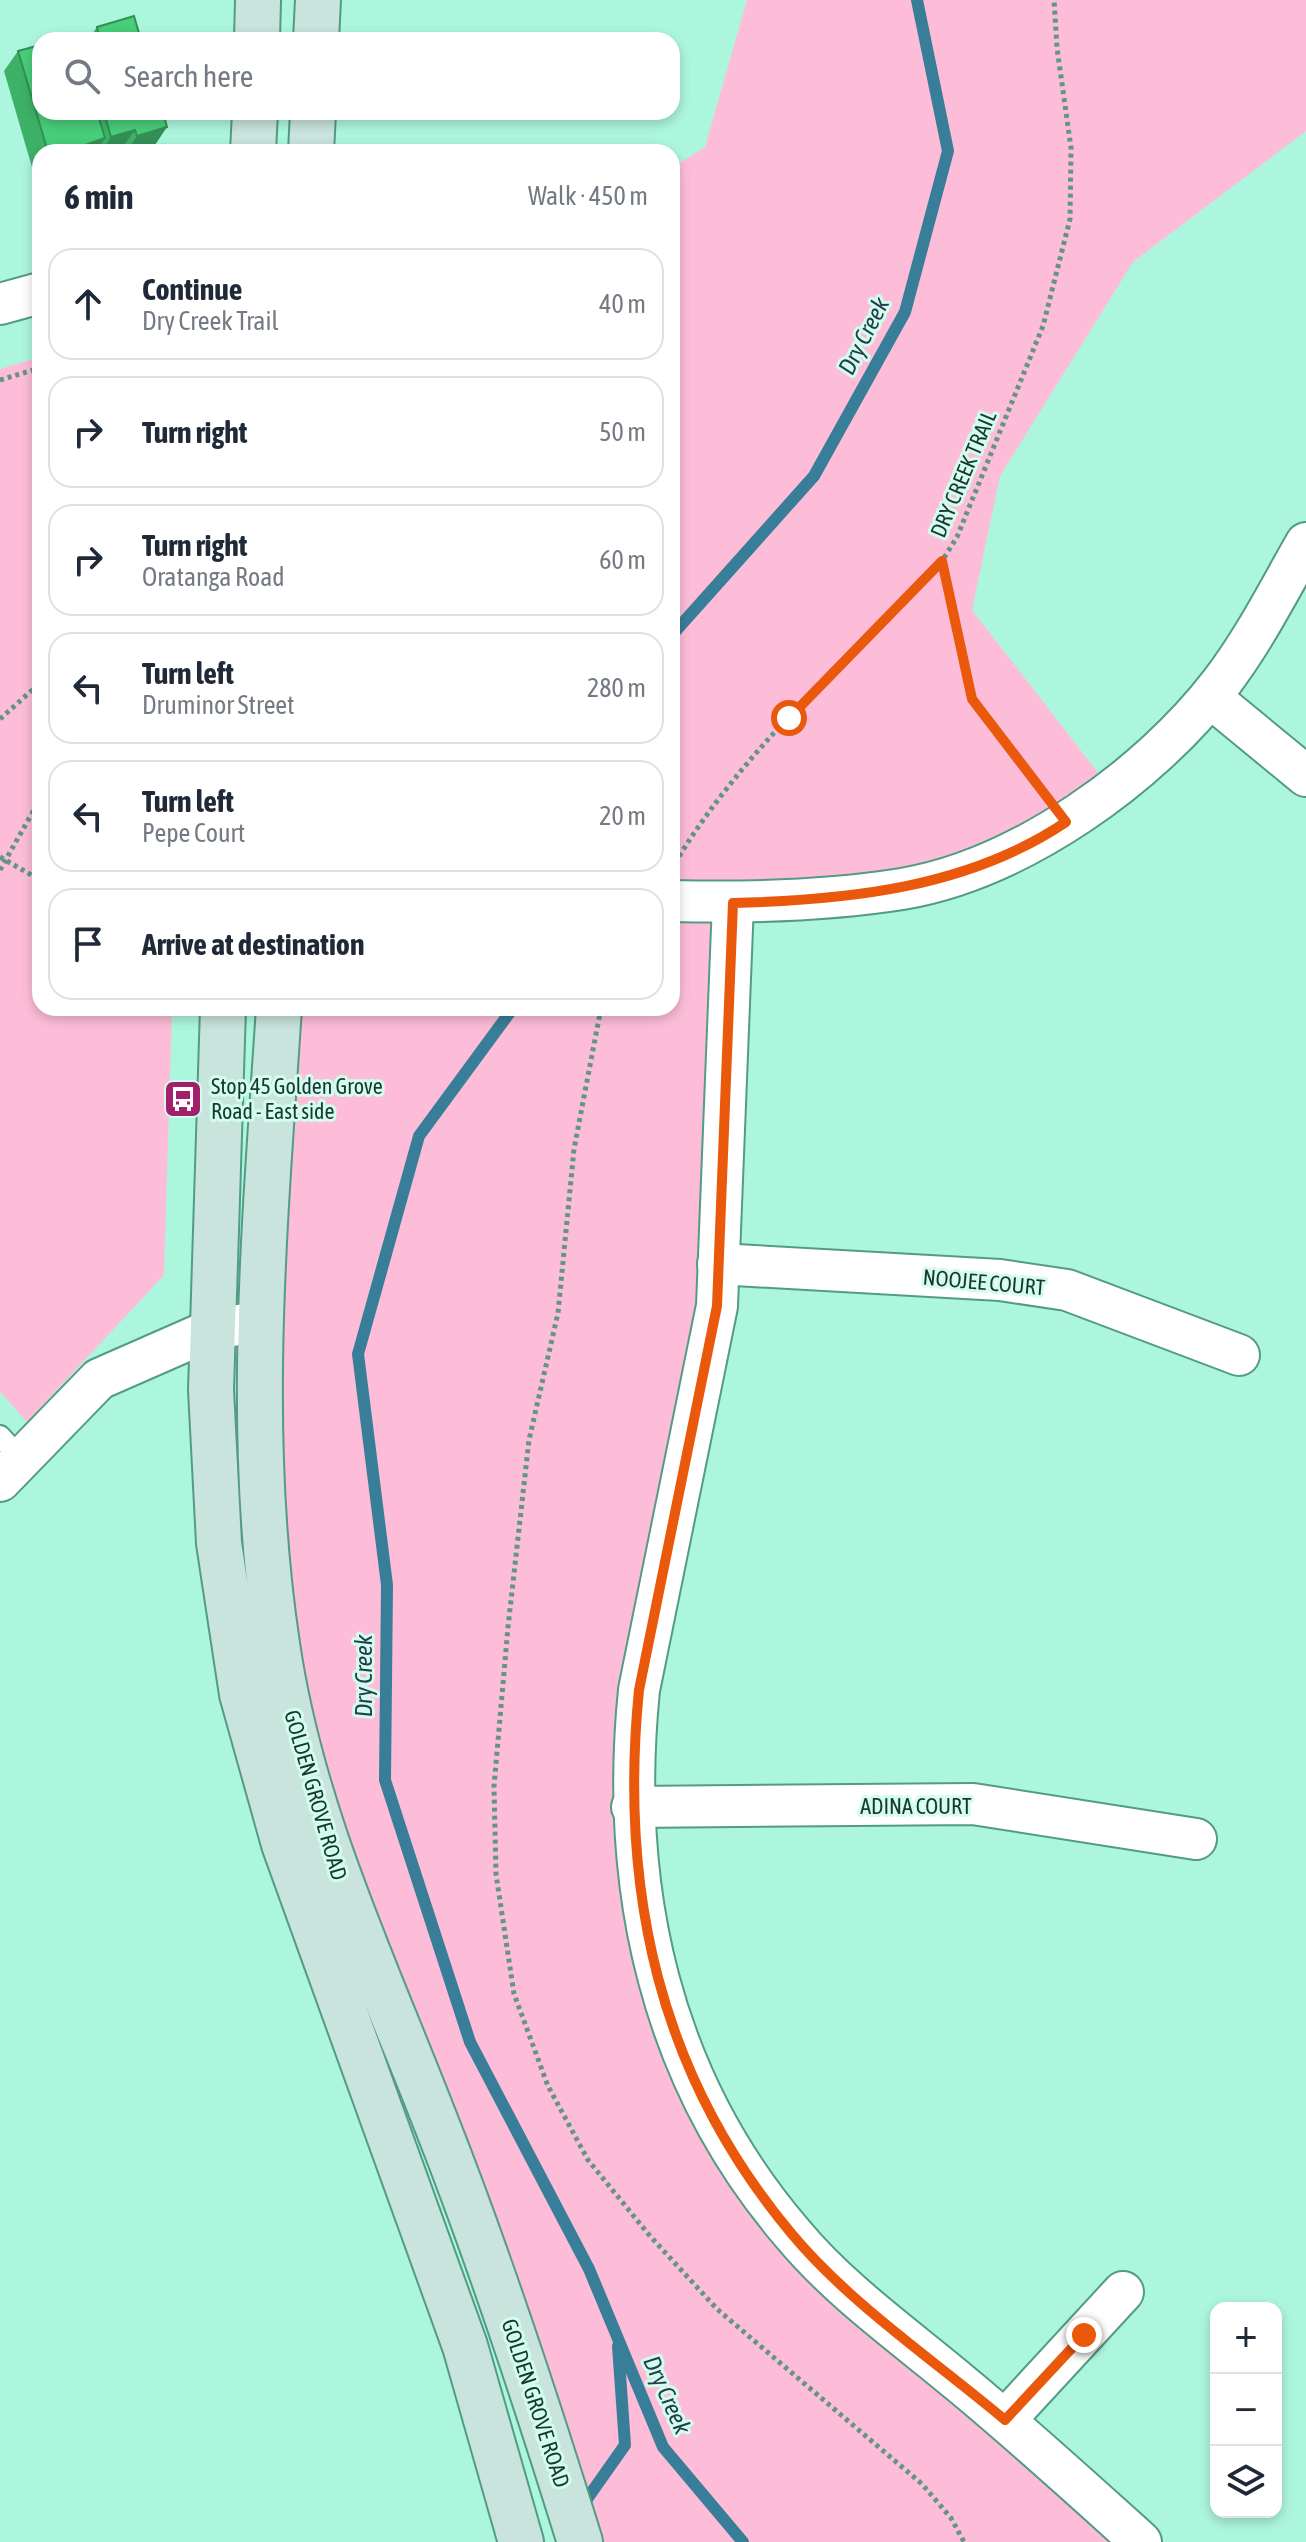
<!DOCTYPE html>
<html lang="en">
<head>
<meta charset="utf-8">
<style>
	body { margin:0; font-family:"Asap Condensed",sans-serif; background:#f6f6f7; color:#1f2937 }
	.controls { position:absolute; right:24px; bottom:24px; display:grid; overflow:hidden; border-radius:16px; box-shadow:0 4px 12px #0003 }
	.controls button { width:72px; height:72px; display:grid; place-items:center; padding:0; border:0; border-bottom:2px solid #e0e1e3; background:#fff; color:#1f2937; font:40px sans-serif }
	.stop { position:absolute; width:24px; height:24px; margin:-18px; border:6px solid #ea580c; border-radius:50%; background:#fff }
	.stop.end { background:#ea580c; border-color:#fff; box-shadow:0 2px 8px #0008 }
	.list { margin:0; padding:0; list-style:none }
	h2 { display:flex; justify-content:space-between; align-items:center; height:104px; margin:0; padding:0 32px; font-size:34px }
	h2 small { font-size:26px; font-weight:400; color:#747a83 }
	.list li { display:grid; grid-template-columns:52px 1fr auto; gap:24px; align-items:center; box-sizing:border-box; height:112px; margin:0 16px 16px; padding:0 16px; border:2px solid #e0e1e3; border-radius:24px }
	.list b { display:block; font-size:30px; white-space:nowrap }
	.list p { margin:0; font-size:26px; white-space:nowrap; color:#747a83 }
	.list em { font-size:26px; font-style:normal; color:#747a83 }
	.icon { flex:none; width:44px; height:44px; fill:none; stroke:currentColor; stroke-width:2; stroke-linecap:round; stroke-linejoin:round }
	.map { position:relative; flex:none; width:1306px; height:2542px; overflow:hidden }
	.search { position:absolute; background:#fff; box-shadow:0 4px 12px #0003; left:32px; top:32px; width:648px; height:88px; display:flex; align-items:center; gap:20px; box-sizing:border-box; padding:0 28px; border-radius:24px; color:#747a83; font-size:30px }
	.panel { position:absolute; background:#fff; box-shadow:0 4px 12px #0003; left:32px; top:144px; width:648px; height:872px; border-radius:24px }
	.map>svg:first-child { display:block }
</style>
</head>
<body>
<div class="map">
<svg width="1306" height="2542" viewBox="0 0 1306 2542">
	<rect width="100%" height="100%" fill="#adf6de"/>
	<g fill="#fdbdd8">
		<path d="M747,0H1306V131L1133,262L1000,476L972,610L1113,792L969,869L733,903L717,1306L639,1690V1890L760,2191L1141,2542H580L277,1647L279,1008H672V168L705,147Z"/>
		<path d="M40,357V1008H172L164,1275L27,1422L0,1392V369Z"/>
	</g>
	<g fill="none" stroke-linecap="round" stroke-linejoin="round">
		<g stroke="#397e98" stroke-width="12">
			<path d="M672,635L814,476L905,312L948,151L917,0"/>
			<path d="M513,1008L419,1136L358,1354L387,1585L385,1780L470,2042L589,2269L663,2447L743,2542"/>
			<path d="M582,2506L625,2445L618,2346"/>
		</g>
		<defs>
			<path id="lane" d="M0,1436L21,1459"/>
			<g id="street">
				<path d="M0,304L40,293"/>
				<path d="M1210,697L1306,776"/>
				<path d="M672,901C749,903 825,901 902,889C1020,869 1149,777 1221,683C1254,640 1279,590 1306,543"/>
				<path d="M733,903L717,1306L639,1690C619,1888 660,2079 792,2233C839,2290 903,2335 959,2382C1021,2433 1081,2488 1141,2542"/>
				<path d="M718,1264L1000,1280L1067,1290L1239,1355"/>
				<path d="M0,1481L99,1379L213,1329L258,1322"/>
				<path d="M632,1807L973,1804L1196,1839"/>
				<path d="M1005,2420L1123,2292"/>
			</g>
			<g id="secondary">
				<path d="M257,40L258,0"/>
				<path d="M316,40L318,0"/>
				<path d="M253,152L255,112"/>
				<path d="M311,152L313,112"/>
				<path d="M223,1008L211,1390L219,1543L242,1694L284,1844L465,2346L521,2542"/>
				<path d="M279,1008C265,1220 245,1433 277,1644C301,1811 375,1965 435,2120C490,2259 536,2400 580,2542"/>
			</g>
		</defs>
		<use href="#lane" stroke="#539b85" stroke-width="24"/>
		<use href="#street" stroke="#539b85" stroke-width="44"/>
		<use href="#secondary" stroke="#539b85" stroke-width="48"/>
		<g stroke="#629584" stroke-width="5" stroke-dasharray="4 4" stroke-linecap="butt">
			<path d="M0,380L40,368"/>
			<path d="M942,561L972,699L1044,792"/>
			<path d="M0,719L40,683"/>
			<path d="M0,857L40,880"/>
			<path d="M675,863C744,748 850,657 942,561L957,537L1043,326L1070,219L1071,148L1057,48L1054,0"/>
			<path d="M0,870L40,799"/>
			<path d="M601,1008L574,1149L558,1313L529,1440L508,1627L494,1786L496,1874L514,1994L548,2086L588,2160L650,2236L717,2309L922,2484L951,2518L964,2542"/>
		</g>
		<use href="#lane" stroke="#fff" stroke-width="20"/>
		<use href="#street" stroke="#fff" stroke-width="40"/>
		<use href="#secondary" stroke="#c8e4dc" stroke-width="44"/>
	</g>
	<g fill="#3eb168">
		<path d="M97,27L141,40H88Z"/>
		<path d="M18,51L40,112H163L153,148L139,152H121L120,151L116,152H40V180L36,181L4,71Z"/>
	</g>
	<g fill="#329055">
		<path d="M167,127L153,148L139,152H126L137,136Z"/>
		<path d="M135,130L120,151L101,152L111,137Z"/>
		<path d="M105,138L96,152H78L82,146Z"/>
	</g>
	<g fill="#48ce79" stroke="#329055" stroke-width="2">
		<path d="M134,16L141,40H86L99,36L97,27Z"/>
		<path d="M40,45V112H97L105,138L82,146L84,151L48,152L18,51Z"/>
		<path d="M104,112H163L167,127L137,136L135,130L111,137Z"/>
	</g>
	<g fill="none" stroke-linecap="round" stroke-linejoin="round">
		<path stroke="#ea580c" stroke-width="10" d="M789,718L942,561L972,699L1066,822C968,888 848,900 733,903L717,1306L639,1690C619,1891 659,2075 791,2233C849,2303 935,2361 1005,2420L1084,2335"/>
	</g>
	<defs>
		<symbol id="bus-square" viewBox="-11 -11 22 22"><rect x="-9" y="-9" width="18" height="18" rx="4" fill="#a41f6a" stroke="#d2fdee"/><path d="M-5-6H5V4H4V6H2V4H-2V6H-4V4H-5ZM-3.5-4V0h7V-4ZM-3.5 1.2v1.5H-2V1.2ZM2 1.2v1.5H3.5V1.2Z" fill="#fff"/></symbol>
	</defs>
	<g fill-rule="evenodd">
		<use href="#bus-square" x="161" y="1077" width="44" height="44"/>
	</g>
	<g text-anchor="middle" stroke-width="6" stroke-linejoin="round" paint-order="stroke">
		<g font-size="22" fill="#19372e" stroke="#d2fdee">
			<text transform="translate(963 474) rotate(-67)" y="8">DRY CREEK TRAIL</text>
			<text transform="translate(984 1282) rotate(5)" y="8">NOOJEE COURT</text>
			<text transform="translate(316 1795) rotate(74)" y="8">GOLDEN GROVE ROAD</text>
			<text x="916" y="1814">ADINA COURT</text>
			<text transform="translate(536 2403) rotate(72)" y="8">GOLDEN GROVE ROAD</text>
		</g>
		<g font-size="22" fill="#19372e" stroke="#d2fdee" text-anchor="start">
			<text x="211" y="1094">Stop 45 Golden Grove<tspan x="211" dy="25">Road - East side</tspan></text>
		</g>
		<g font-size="24" font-style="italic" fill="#233d4b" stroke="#d2fdee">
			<text transform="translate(864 336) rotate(-63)" y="8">Dry Creek</text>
			<text transform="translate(364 1676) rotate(-90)" y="8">Dry Creek</text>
			<text transform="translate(667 2395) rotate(66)" y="8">Dry Creek</text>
		</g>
	</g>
</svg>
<div class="controls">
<button>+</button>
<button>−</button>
<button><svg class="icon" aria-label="layers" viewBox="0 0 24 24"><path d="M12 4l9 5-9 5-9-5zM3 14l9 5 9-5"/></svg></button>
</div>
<div class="stop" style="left:789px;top:718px"></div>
<div class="stop end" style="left:1084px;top:2335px"></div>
<div class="search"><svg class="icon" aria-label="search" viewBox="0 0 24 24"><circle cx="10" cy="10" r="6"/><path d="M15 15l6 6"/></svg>Search here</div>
<section class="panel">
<h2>6 min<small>Walk · 450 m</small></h2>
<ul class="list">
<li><svg class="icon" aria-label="ahead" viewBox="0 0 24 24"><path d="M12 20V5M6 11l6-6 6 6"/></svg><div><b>Continue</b><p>Dry Creek Trail</p></div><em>40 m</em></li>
<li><svg class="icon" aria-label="right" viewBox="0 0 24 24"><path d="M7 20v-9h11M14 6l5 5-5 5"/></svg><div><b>Turn right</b></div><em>50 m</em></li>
<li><svg class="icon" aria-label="right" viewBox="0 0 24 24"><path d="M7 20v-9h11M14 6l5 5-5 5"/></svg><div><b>Turn right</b><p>Oratanga Road</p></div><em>60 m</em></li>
<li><svg class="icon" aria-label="left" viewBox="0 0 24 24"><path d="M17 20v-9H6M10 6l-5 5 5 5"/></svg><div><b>Turn left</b><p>Druminor Street</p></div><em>280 m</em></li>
<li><svg class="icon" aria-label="left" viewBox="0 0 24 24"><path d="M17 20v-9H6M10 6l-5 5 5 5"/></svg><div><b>Turn left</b><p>Pepe Court</p></div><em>20 m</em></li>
<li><svg class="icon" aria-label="arrive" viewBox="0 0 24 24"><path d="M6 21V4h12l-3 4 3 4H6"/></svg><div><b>Arrive at destination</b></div></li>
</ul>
</section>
</div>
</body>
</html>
